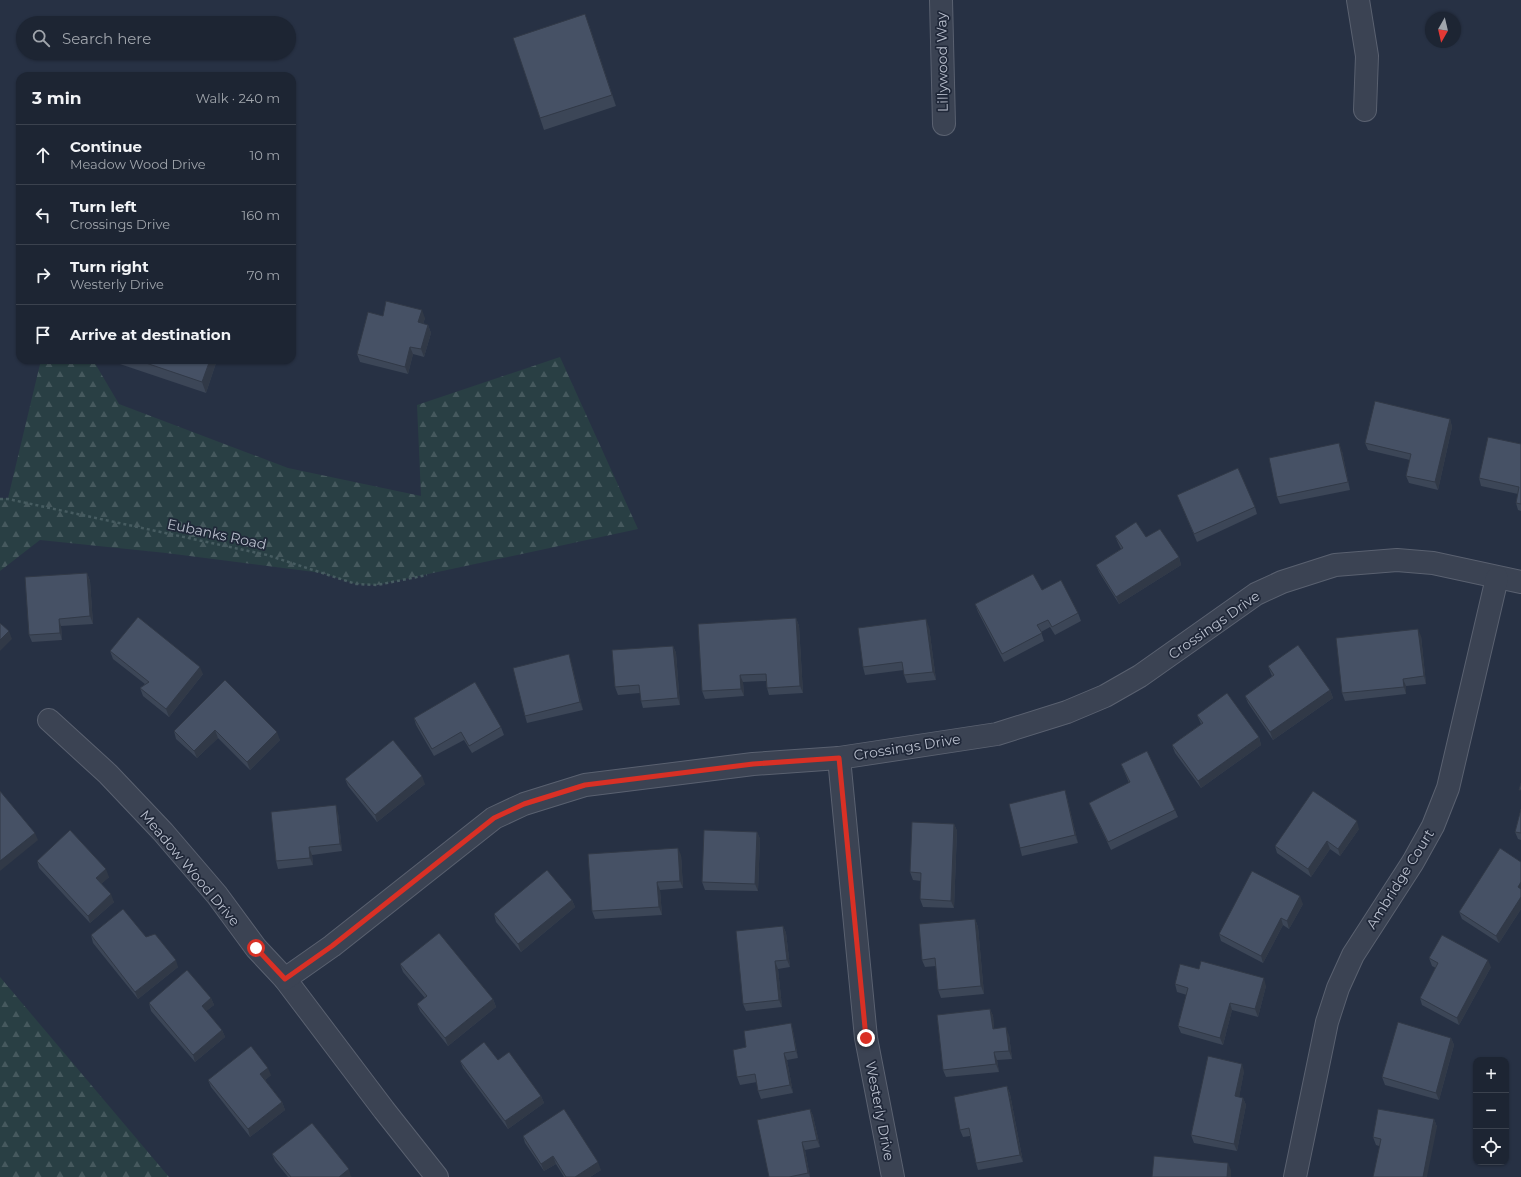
<!DOCTYPE html>
<html lang="en">
<head>
<meta charset="utf-8">
<style>
	body { margin:0; font-family:Montserrat,sans-serif; background:#252d3b; color:#f1f3f6 }
	.controls { position:absolute; right:12px; bottom:12px; display:grid; overflow:hidden; border-radius:8px; box-shadow:0 1px 3px #0004 }
	.controls button { width:36px; height:36px; display:grid; place-items:center; padding:0; border:0; border-bottom:1px solid #3b424e; background:#1d2533; color:#f1f3f6; font:20px sans-serif }
	.compass { position:absolute; left:1425px; top:12px; width:36px; height:36px; border-radius:50%; background:#1d2533; box-shadow:0 1px 3px #0004; rotate:188deg }
	.stop { position:absolute; width:12px; height:12px; margin:-9px; border:3px solid #d93025; border-radius:50%; background:#fff }
	.stop.end { background:#d93025; border-color:#fff; box-shadow:0 1px 4px #0008 }
	.list { margin:0; padding:0; list-style:none }
	h2 { display:flex; justify-content:space-between; align-items:center; height:52px; margin:0; padding:0 16px; font-size:17px }
	h2 small { font-size:13px; font-weight:400; color:#a0a5ac }
	.list li { display:grid; grid-template-columns:26px 1fr auto; gap:12px; align-items:center; box-sizing:border-box; height:60px; padding:0 16px; border-top:1px solid #3b424e }
	.list b { display:block; font-size:15px; white-space:nowrap }
	.list p { margin:0; font-size:13px; white-space:nowrap; color:#a0a5ac }
	.list em { font-size:13px; font-style:normal; color:#a0a5ac }
	.icon { flex:none; width:22px; height:22px; fill:none; stroke:currentColor; stroke-width:2; stroke-linecap:round; stroke-linejoin:round }
	.map { position:relative; flex:none; width:1521px; height:1177px; overflow:hidden }
	.search { position:absolute; background:#1d2533; box-shadow:0 1px 3px #0004; left:16px; top:16px; width:280px; height:44px; display:flex; align-items:center; gap:10px; box-sizing:border-box; padding:0 14px; border-radius:22px; color:#a0a5ac; font-size:15px }
	.panel { position:absolute; background:#1d2533; box-shadow:0 1px 3px #0004; left:16px; top:72px; width:280px; height:292px; border-radius:12px }
	.map>svg:first-child { display:block }
</style>
</head>
<body>
<div class="map">
<svg width="1521" height="1177" viewBox="0 0 1521 1177">
	<defs>
		<pattern id="forest-firs" width="22" height="20" patternUnits="userSpaceOnUse"><rect width="22" height="20" fill="#293f44"/><path d="M5 1l3.5 6h-7zM16 11l3.5 6h-7z" fill="#46595e"/></pattern>
	</defs>
	<rect width="100%" height="100%" fill="#273144"/>
	<g fill="url(#forest-firs)">
		<path d="M560,357L638,529L377,585L356,584L322,573L166,553L40,540L0,571V499L8,498L41,360H93L119,404L288,468L421,496L417,405Z"/>
		<path d="M0,977L169,1177H0Z"/>
	</g>
	<g fill="none" stroke-linecap="round" stroke-linejoin="round">
		<defs>
			<g id="minor">
				<path d="M941,0L944,124"/>
				<path d="M1358,0L1367,56L1365,110"/>
				<path d="M49,720L108,774L163,832L217,895L256,948L285,979L384,1110L437,1177"/>
				<path d="M839,758L866,1038L893,1177"/>
				<path d="M285,979L332,946L494,818L524,804L585,785L753,764L839,758L997,734L1067,712L1105,696L1140,676L1256,594L1282,582L1335,565L1397,560L1433,563L1521,582"/>
				<path d="M1295,1177L1327,1022L1338,988L1353,955L1413,862L1433,826L1448,788L1497,578"/>
			</g>
		</defs>
		<use href="#minor" stroke="#5a6170" stroke-width="24"/>
		<path stroke="#475c61" stroke-width="2.5" stroke-dasharray="3 3" stroke-linecap="butt" d="M0,499H8L267,555L356,584L377,585L427,575"/>
		<use href="#minor" stroke="#3b4353" stroke-width="22"/>
	</g>
	<g fill="#3c4657">
		<path d="M589,25L616,106L544,130L540,118Z"/>
		<path d="M383,316L425,318L423,324L428,325L431,333L424,357L413,354L408,374L360,362L357,354Z"/>
		<path d="M108,360H217L206,393Z"/>
		<path d="M1450,419L1452,427L1438,490L1409,483L1406,476L1410,460L1368,450L1365,443Z"/>
		<path d="M1521,444V511L1518,510L1516,503L1518,494L1481,486L1479,478Z"/>
		<path d="M1342,451L1350,490L1280,504L1277,497Z"/>
		<path d="M1177,495L1255,507L1257,514L1197,542Z"/>
		<path d="M1115,536L1179,557L1181,565L1119,604L1099,572L1096,565L1121,549L1118,543Z"/>
		<path d="M87,573L90,581L93,624L61,626L62,640L32,642L29,635Z"/>
		<path d="M1042,590L1078,613L1081,621L1055,635L1050,627L1041,632L1044,641L1004,662L978,612L975,604Z"/>
		<path d="M796,618L799,626L803,693L769,695L767,688L766,681L743,682L744,696L705,699L702,691Z"/>
		<path d="M929,627L936,680L907,683L904,675V670L865,675L863,667Z"/>
		<path d="M1421,636L1426,684L1406,686V694L1345,701L1342,693Z"/>
		<path d="M673,646L676,653L680,705L643,708L641,701L640,693L618,695L615,687Z"/>
		<path d="M110,651L203,674L169,717L143,696L140,688L145,684L113,659Z"/>
		<path d="M571,662L583,710L527,723L525,716Z"/>
		<path d="M1268,666L1330,690L1333,698L1273,740L1248,703L1245,696L1272,676L1271,674Z"/>
		<path d="M225,680L280,740L250,770L218,738L197,758L176,739L174,731Z"/>
		<path d="M1197,715L1259,737L1261,745L1201,788L1175,753L1172,745L1201,724Z"/>
		<path d="M414,718L501,727L504,735L472,753L464,740L434,756L416,725Z"/>
		<path d="M1121,764L1175,810L1178,817L1111,850L1092,810L1089,803L1129,783L1124,771Z"/>
		<path d="M345,779L425,784L377,822L348,786Z"/>
		<path d="M1067,798L1078,843L1022,856L1020,848Z"/>
		<path d="M1521,809V840L1518,839L1515,832Z"/>
		<path d="M338,813L342,851L312,855L313,865L278,869L276,861Z"/>
		<path d="M954,824L957,831L954,908L923,907L920,899L921,881L913,880L910,872Z"/>
		<path d="M1359,829L1340,856L1330,849L1311,877L1277,853L1275,846Z"/>
		<path d="M757,832L760,839L758,891L705,890L702,882Z"/>
		<path d="M681,855L683,888L660,890L662,915L595,919L592,911Z"/>
		<path d="M37,861L109,877L101,884L114,902L90,923L39,868Z"/>
		<path d="M1521,862V909L1499,943L1462,919L1459,912Z"/>
		<path d="M572,900L575,907L521,952L496,922L494,914Z"/>
		<path d="M1303,904L1289,929L1283,925L1263,963L1221,941L1219,934Z"/>
		<path d="M975,919L978,927L984,994L941,998L938,990L936,966L925,967L922,960Z"/>
		<path d="M783,926L786,933L790,967L778,969L782,1007L746,1011L743,1004Z"/>
		<path d="M91,935L146,937L178,967L138,999L93,943Z"/>
		<path d="M1429,958L1491,967L1459,1025L1422,1005L1420,998L1436,968L1432,966Z"/>
		<path d="M400,964L493,999L496,1007L448,1046L420,1011L417,1004L425,998L403,972Z"/>
		<path d="M1199,969L1266,986L1258,1017L1232,1010L1223,1045L1181,1033L1178,1026L1187,995L1177,992L1175,984Z"/>
		<path d="M211,998L214,1005L206,1011L222,1030L225,1037L195,1062L151,1011L149,1003Z"/>
		<path d="M990,1009L993,1016L994,1029L1009,1035L1012,1059L997,1060L999,1072L946,1077L943,1070Z"/>
		<path d="M791,1023L793,1031L798,1058L787,1060L793,1093L761,1099L758,1091L757,1082L740,1085L737,1077L746,1047Z"/>
		<path d="M1451,1038L1454,1045L1439,1100L1385,1085L1382,1077Z"/>
		<path d="M498,1060L541,1096L544,1103L508,1129L463,1068L460,1061Z"/>
		<path d="M1244,1071L1239,1097L1243,1098L1246,1105L1237,1151L1194,1143L1191,1135Z"/>
		<path d="M271,1075L265,1080L282,1102L285,1110L250,1137L211,1087L208,1080Z"/>
		<path d="M1007,1086L1010,1094L1023,1162L978,1170L976,1163L970,1136L963,1137L960,1130Z"/>
		<path d="M810,1109L813,1116L820,1147L805,1150L810,1177H769Z"/>
		<path d="M1434,1119L1437,1127L1379,1146L1376,1145L1373,1137Z"/>
		<path d="M523,1136L601,1170L590,1177H564L556,1164L544,1171L525,1143Z"/>
		<path d="M272,1154L352,1177H288L275,1161Z"/>
	</g>
	<g fill="#313947">
		<path d="M585,14L589,25L616,106L612,95Z"/>
		<path d="M422,310L425,318L421,330L418,322Z"/>
		<path d="M428,325L431,333L424,357L421,349Z"/>
		<path d="M410,347L413,354L408,374L405,367Z"/>
		<path d="M210,360H217L206,393L202,382Z"/>
		<path d="M1450,419L1452,427L1438,490L1435,482Z"/>
		<path d="M1339,443L1342,451L1350,490L1348,482Z"/>
		<path d="M1179,557L1181,565L1119,604L1116,597Z"/>
		<path d="M87,573L90,581L93,624L90,616Z"/>
		<path d="M796,618L799,626L803,693L800,686Z"/>
		<path d="M59,619L61,626L62,640L60,633Z"/>
		<path d="M926,619L929,627L936,680L933,672Z"/>
		<path d="M1418,629L1421,636L1426,684L1424,676Z"/>
		<path d="M9,631L12,639L0,651V640Z"/>
		<path d="M673,646L676,653L680,705L678,698Z"/>
		<path d="M569,654L583,710L580,702Z"/>
		<path d="M200,667L203,674L169,717L166,709Z"/>
		<path d="M740,675L743,682L744,696L741,689Z"/>
		<path d="M1403,679L1406,686V694L1404,687Z"/>
		<path d="M1330,690L1333,698L1273,740L1270,732Z"/>
		<path d="M215,730L218,738L197,758L194,751Z"/>
		<path d="M277,732L280,740L250,770L247,762Z"/>
		<path d="M1259,737L1261,745L1201,788L1198,781Z"/>
		<path d="M422,776L425,784L377,822L375,815Z"/>
		<path d="M1065,790L1067,798L1078,843L1075,835Z"/>
		<path d="M336,805L338,813L342,851L340,844Z"/>
		<path d="M1357,821L1359,829L1340,856L1338,849Z"/>
		<path d="M954,824L957,831L954,908L951,901Z"/>
		<path d="M757,832L760,839L758,891L755,884Z"/>
		<path d="M35,833L38,840L0,871V861Z"/>
		<path d="M1327,841L1330,849L1311,877L1308,869Z"/>
		<path d="M309,847L312,855L313,865L310,858Z"/>
		<path d="M678,848L681,855L683,888L680,881Z"/>
		<path d="M106,869L109,877L99,886L96,878Z"/>
		<path d="M657,882L660,890L662,915L659,907Z"/>
		<path d="M1521,882V894L1518,887Z"/>
		<path d="M111,894L114,902L90,923L88,916Z"/>
		<path d="M1300,896L1303,904L1289,929L1287,921Z"/>
		<path d="M1521,897V909L1499,943L1496,936Z"/>
		<path d="M572,900L575,907L521,952L518,944Z"/>
		<path d="M1281,918L1283,925L1263,963L1261,956Z"/>
		<path d="M975,919L978,927L984,994L981,986Z"/>
		<path d="M783,926L786,933L790,967L787,960Z"/>
		<path d="M176,960L178,967L138,999L135,992Z"/>
		<path d="M1488,960L1491,967L1459,1025L1457,1018Z"/>
		<path d="M775,961L778,969L782,1007L779,1000Z"/>
		<path d="M1264,978L1266,986L1258,1017L1255,1009Z"/>
		<path d="M211,998L214,1005L204,1013L202,1006Z"/>
		<path d="M493,999L496,1007L448,1046L445,1038Z"/>
		<path d="M1230,1003L1232,1010L1223,1045L1220,1038Z"/>
		<path d="M990,1009L993,1016L995,1036L993,1029Z"/>
		<path d="M791,1023L793,1031L798,1058L796,1051Z"/>
		<path d="M1006,1027L1009,1035L1012,1059L1009,1051Z"/>
		<path d="M222,1030L225,1037L195,1062L193,1055Z"/>
		<path d="M1451,1038L1454,1045L1439,1100L1436,1093Z"/>
		<path d="M994,1052L997,1060L999,1072L996,1064Z"/>
		<path d="M784,1053L787,1060L793,1093L790,1085Z"/>
		<path d="M1242,1064L1244,1071L1238,1104L1235,1096Z"/>
		<path d="M268,1068L271,1075L263,1082L260,1074Z"/>
		<path d="M1007,1086L1010,1094L1023,1162L1020,1155Z"/>
		<path d="M541,1096L544,1103L508,1129L505,1121Z"/>
		<path d="M1243,1098L1246,1105L1237,1151L1234,1144Z"/>
		<path d="M282,1102L285,1110L250,1137L248,1129Z"/>
		<path d="M810,1109L813,1116L820,1147L817,1140Z"/>
		<path d="M1434,1119L1437,1127L1427,1177H1423Z"/>
		<path d="M802,1142L805,1150L810,1177L808,1173Z"/>
		<path d="M553,1156L556,1164L544,1171L541,1164Z"/>
		<path d="M598,1162L601,1170L590,1177H575Z"/>
		<path d="M1228,1163L1231,1170V1177H1227Z"/>
		<path d="M349,1169L351,1177H339Z"/>
	</g>
	<g fill="#465165" stroke="#313947">
		<path d="M585,14L612,95L540,118L513,38Z"/>
		<path d="M386,301L422,310L418,322L428,325L421,349L410,347L405,367L357,354L368,312L383,316Z"/>
		<path d="M137,360H210L202,382Z"/>
		<path d="M1375,401L1450,419L1435,482L1406,476L1411,454L1365,443Z"/>
		<path d="M1488,437L1521,444V504L1516,503L1519,487L1479,478Z"/>
		<path d="M1339,443L1348,482L1277,497L1269,458Z"/>
		<path d="M1238,468L1255,507L1194,534L1177,495Z"/>
		<path d="M1136,522L1146,537L1160,529L1179,557L1116,597L1096,565L1123,548L1115,536Z"/>
		<path d="M87,573L90,616L59,619L60,633L29,635L25,577Z"/>
		<path d="M1033,574L1042,590L1061,580L1078,613L1052,627L1048,620L1037,625L1042,633L1002,654L975,604Z"/>
		<path d="M138,617L200,667L166,709L140,688L149,682L110,651Z"/>
		<path d="M796,618L800,686L767,688L766,674L740,675L741,689L702,691L698,624Z"/>
		<path d="M926,619L933,672L904,675L902,662L863,667L858,628Z"/>
		<path d="M0,623L9,631L0,640Z"/>
		<path d="M1418,629L1424,676L1403,679L1404,687L1342,693L1336,638Z"/>
		<path d="M1298,645L1330,690L1270,732L1245,696L1274,675L1268,666Z"/>
		<path d="M673,646L678,698L641,701L639,685L615,687L612,650Z"/>
		<path d="M569,654L580,702L525,716L513,668Z"/>
		<path d="M225,680L277,732L247,762L215,730L194,751L174,731Z"/>
		<path d="M475,682L501,727L469,746L461,732L432,749L414,718Z"/>
		<path d="M1227,693L1259,737L1198,781L1172,745L1203,723L1197,715Z"/>
		<path d="M393,740L422,776L375,815L345,779Z"/>
		<path d="M1147,751L1175,810L1108,842L1089,803L1130,782L1121,764Z"/>
		<path d="M1521,783V790H1519Z"/>
		<path d="M1065,790L1075,835L1020,848L1009,804Z"/>
		<path d="M0,791L35,833L0,861Z"/>
		<path d="M1313,791L1357,821L1338,849L1327,841L1308,869L1275,846Z"/>
		<path d="M336,805L340,844L309,847L310,858L276,861L271,812Z"/>
		<path d="M1521,809V833L1515,832Z"/>
		<path d="M912,822L954,824L951,901L920,899L921,873L910,872Z"/>
		<path d="M70,830L106,869L96,878L111,894L88,916L37,861Z"/>
		<path d="M704,830L757,832L755,884L702,882Z"/>
		<path d="M678,848L680,881L657,882L659,907L592,911L588,854Z"/>
		<path d="M1500,848L1521,862V882L1518,887L1521,889V897L1496,936L1459,912Z"/>
		<path d="M547,870L572,900L518,944L494,914Z"/>
		<path d="M1252,871L1300,896L1287,921L1281,918L1261,956L1219,934Z"/>
		<path d="M123,909L146,937L155,934L176,960L135,992L91,935Z"/>
		<path d="M975,919L981,986L938,990L935,958L922,960L919,924Z"/>
		<path d="M783,926L787,960L775,961L779,1000L743,1004L736,931Z"/>
		<path d="M439,933L493,999L445,1038L417,1004L427,996L400,964Z"/>
		<path d="M1442,935L1488,960L1457,1018L1420,998L1438,963L1429,958Z"/>
		<path d="M1201,961L1264,978L1255,1009L1230,1003L1220,1038L1178,1026L1188,988L1175,984L1180,964L1199,969Z"/>
		<path d="M187,970L211,998L202,1006L222,1030L193,1055L149,1003Z"/>
		<path d="M990,1009L993,1029L1006,1027L1009,1051L994,1052L996,1064L943,1070L937,1015Z"/>
		<path d="M1398,1022L1451,1038L1436,1093L1382,1077Z"/>
		<path d="M791,1023L796,1051L784,1053L790,1085L758,1091L755,1074L737,1077L733,1050L746,1047L744,1031Z"/>
		<path d="M484,1042L498,1060L509,1052L541,1096L505,1121L460,1061Z"/>
		<path d="M251,1046L268,1068L260,1074L282,1102L248,1129L208,1080Z"/>
		<path d="M1208,1056L1242,1064L1235,1096L1243,1098L1234,1144L1191,1135Z"/>
		<path d="M1007,1086L1020,1155L976,1163L969,1128L960,1130L954,1097Z"/>
		<path d="M564,1109L598,1162L575,1177H566L553,1156L541,1164L523,1136Z"/>
		<path d="M810,1109L817,1140L802,1142L808,1173L789,1177H769L757,1120Z"/>
		<path d="M1378,1109L1434,1119L1423,1177H1373L1381,1139L1373,1137Z"/>
		<path d="M312,1123L349,1169L339,1177H291L272,1154Z"/>
		<path d="M1154,1156L1228,1163L1227,1177H1152Z"/>
	</g>
	<g fill="none" stroke-linecap="round" stroke-linejoin="round">
		<path stroke="#d93025" stroke-width="5" d="M256,948L285,979L332,946L494,818L524,804L585,785L753,764L839,758L866,1038"/>
	</g>
	<g text-anchor="middle" stroke-width="3.5" stroke-linejoin="round" paint-order="stroke">
		<g font-size="14" fill="#b9bfcd" stroke="#202839">
			<text transform="translate(942 62) rotate(-91)" y="5">Lillywood Way</text>
			<text transform="translate(217 534) rotate(12)" y="5">Eubanks Road</text>
			<text transform="translate(1214 625) rotate(-35)" y="5">Crossings Drive</text>
			<text transform="translate(907 747) rotate(-9)" y="5">Crossings Drive</text>
			<text transform="translate(190 868) rotate(50)" y="5">Meadow Wood Drive</text>
			<text transform="translate(1400 879) rotate(-58)" y="5">Ambridge Court</text>
			<text transform="translate(880 1111) rotate(79)" y="5">Westerly Drive</text>
		</g>
	</g>
</svg>
<div class="controls">
<button>+</button>
<button>−</button>
<button><svg class="icon" aria-label="locate" viewBox="0 0 24 24"><circle cx="12" cy="12" r="6"/><path d="M12 2v4M12 18v4M2 12h4M18 12h4"/></svg></button>
</div>
<svg class="compass" viewBox="-18 -18 36 36"><path d="M0-13l5 13h-10z" fill="#e53935"/><path d="M0 13l5-13h-10z" fill="#a0a5ac"/></svg>
<div class="stop" style="left:256px;top:948px"></div>
<div class="stop end" style="left:866px;top:1038px"></div>
<div class="search"><svg class="icon" aria-label="search" viewBox="0 0 24 24"><circle cx="10" cy="10" r="6"/><path d="M15 15l6 6"/></svg>Search here</div>
<section class="panel">
<h2>3 min<small>Walk · 240 m</small></h2>
<ul class="list">
<li><svg class="icon" aria-label="ahead" viewBox="0 0 24 24"><path d="M12 20V5M6 11l6-6 6 6"/></svg><div><b>Continue</b><p>Meadow Wood Drive</p></div><em>10 m</em></li>
<li><svg class="icon" aria-label="left" viewBox="0 0 24 24"><path d="M17 20v-9H6M10 6l-5 5 5 5"/></svg><div><b>Turn left</b><p>Crossings Drive</p></div><em>160 m</em></li>
<li><svg class="icon" aria-label="right" viewBox="0 0 24 24"><path d="M7 20v-9h11M14 6l5 5-5 5"/></svg><div><b>Turn right</b><p>Westerly Drive</p></div><em>70 m</em></li>
<li><svg class="icon" aria-label="arrive" viewBox="0 0 24 24"><path d="M6 21V4h12l-3 4 3 4H6"/></svg><div><b>Arrive at destination</b></div></li>
</ul>
</section>
</div>
</body>
</html>
